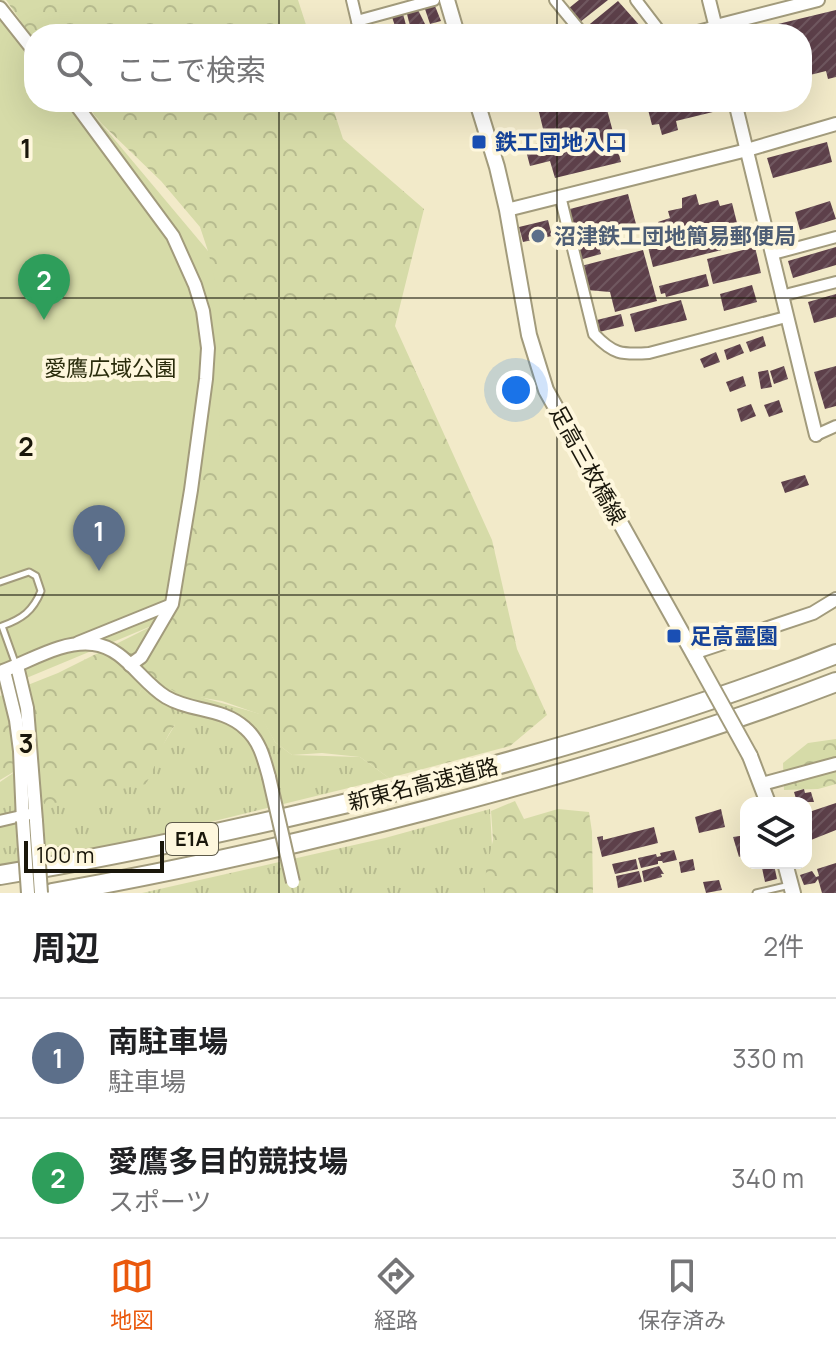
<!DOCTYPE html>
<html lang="ja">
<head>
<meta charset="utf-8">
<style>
	body { margin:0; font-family:Manrope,"Noto Sans JP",sans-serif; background:#f6f6f6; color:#202124 }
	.controls { position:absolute; right:24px; bottom:24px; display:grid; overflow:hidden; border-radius:16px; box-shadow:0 8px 32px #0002 }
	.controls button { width:72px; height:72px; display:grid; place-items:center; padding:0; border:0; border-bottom:2px solid #e0e0e0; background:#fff; color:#202124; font:40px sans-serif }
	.scale { position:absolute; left:24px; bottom:20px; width:140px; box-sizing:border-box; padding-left:8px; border:4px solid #1a170b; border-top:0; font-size:22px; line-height:28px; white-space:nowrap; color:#1a170b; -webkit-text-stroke:6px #fef7dd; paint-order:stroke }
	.you { position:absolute; left:516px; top:390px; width:28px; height:28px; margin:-20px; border:6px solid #fff; border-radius:50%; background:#1a73e8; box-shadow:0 0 0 12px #1a73e833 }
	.badge { display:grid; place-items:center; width:52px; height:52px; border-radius:50%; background:#ea580c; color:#fff; font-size:26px; font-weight:700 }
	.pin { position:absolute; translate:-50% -66px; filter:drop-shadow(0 2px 4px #0008) }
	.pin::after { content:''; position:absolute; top:42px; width:28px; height:24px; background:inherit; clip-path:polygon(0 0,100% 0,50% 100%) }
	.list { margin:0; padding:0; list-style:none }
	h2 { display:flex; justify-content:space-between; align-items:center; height:104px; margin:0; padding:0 32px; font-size:34px }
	h2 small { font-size:26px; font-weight:400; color:#757577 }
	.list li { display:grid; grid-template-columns:52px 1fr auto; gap:24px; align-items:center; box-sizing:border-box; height:120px; padding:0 32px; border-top:2px solid #e0e0e0 }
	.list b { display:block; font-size:30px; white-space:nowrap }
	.list p { margin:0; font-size:26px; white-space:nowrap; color:#757577 }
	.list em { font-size:26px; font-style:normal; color:#757577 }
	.icon { flex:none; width:44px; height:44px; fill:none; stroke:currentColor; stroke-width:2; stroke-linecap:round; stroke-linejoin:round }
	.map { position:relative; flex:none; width:836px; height:893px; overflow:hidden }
	.search { position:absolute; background:#fff; box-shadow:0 8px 32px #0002; left:24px; right:24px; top:24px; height:88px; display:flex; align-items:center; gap:20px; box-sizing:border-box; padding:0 28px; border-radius:32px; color:#757577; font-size:30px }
	.sheet { height:344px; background:#fff }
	nav { display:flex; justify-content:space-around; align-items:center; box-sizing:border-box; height:112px; border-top:2px solid #e0e0e0; background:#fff; font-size:22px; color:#757577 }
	nav a { display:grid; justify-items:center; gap:4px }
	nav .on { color:#ea580c }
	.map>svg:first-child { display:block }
</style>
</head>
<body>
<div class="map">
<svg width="836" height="893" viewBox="0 0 836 893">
	<defs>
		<pattern id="grass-tufts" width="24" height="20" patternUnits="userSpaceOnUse" patternTransform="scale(2)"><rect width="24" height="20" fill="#d6dba8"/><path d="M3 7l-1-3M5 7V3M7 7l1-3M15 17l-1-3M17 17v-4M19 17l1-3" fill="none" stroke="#b7bb8f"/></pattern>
		<pattern id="forest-crowns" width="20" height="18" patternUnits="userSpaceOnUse" patternTransform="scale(2)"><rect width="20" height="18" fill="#d6dba8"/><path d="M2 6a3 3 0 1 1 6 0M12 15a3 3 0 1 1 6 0" fill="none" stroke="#b7bb8f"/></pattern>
		<pattern id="building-hatch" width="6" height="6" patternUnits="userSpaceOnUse" patternTransform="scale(2)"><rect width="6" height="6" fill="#5d404a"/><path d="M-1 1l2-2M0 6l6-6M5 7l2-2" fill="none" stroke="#705860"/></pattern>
	</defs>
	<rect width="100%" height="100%" fill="#f2eac9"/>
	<g fill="url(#grass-tufts)">
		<path d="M151,676L172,689L260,714L275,742L292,755L360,757L389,778L93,851L0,869V782L32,760L146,784L159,751L175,725L139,693Z"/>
		<path d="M490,809L492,846L486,893H142L385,838Z"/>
	</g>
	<g fill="url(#forest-crowns)">
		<path d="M6,0H298L309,34H34V40Z"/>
		<path d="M84,102H331L343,139L424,209L395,326L492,540L517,649L547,715L510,746L389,778L360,757L322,753L292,755L275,742L259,714L222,701L179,694L151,677L139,693L167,704L175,725C161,744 157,764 146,784L45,805L36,788L32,761L0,780V696L58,673L164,620L208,251L200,227L161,181L102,124Z"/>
		<path d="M836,739V784L818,789L784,790L783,763L808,743Z"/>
		<path d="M515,801L524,819L558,809L589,812L592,832L593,893H485L486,871L493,840L491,811Z"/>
	</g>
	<path fill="#d6dba8" d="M0,0H4L34,41V102H83L208,251L219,297L220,439L188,509L182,570L190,595L161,622L0,689Z"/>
	<g fill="url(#building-hatch)">
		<path d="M579,0H608L580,22L569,8Z"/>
		<path d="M618,1L642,28L632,34H623L614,25L604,34H590L585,28Z"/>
		<path d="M435,6L441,21L430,24L425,9Z"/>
		<path d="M418,10L425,24L411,30L407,14Z"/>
		<path d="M836,10V77L828,79L826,71L802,77V34H780L778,24Z"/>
		<path d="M403,14L407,29L397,32L392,17Z"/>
		<path d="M562,102H605L621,162L555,178L550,161L530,166L525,147L546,141L538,108Z"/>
		<path d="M646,102H715L717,111L676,121L678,130L662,135L659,124L652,125Z"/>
		<path d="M827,142L832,162L773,178L767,158Z"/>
		<path d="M628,194L636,224L596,234L601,254L579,260L566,210Z"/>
		<path d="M696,194L699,205L718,200L720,206L732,203L738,227L750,225L754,242L653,267L647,243L660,230L658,222L670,218L668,211L682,208V198Z"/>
		<path d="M830,201L836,219L800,230L795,212Z"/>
		<path d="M548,220L552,236L523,242L519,227Z"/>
		<path d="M755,247L761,273L713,284L707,259Z"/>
		<path d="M836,247V265L793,278L788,261Z"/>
		<path d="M643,250L657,301L615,312L610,292L587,290L581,266Z"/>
		<path d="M706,274L709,286L666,297L665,293L661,294L659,286Z"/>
		<path d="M752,285L757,302L724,311L720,294Z"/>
		<path d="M836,294V317L814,323L808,302Z"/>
		<path d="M681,300L687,320L635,332L630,314Z"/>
		<path d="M621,314L624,326L599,332L597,320Z"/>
		<path d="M763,336L766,346L750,352L746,342Z"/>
		<path d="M740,344L744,353L727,360L724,350Z"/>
		<path d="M716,352L720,362L704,368L700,359Z"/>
		<path d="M784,366L788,379L774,384L770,371Z"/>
		<path d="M836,366V406L825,409L814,372Z"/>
		<path d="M768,370L772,387L761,389L758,372Z"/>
		<path d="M743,376L746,386L730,392L726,382Z"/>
		<path d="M779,400L783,412L769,417L764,405Z"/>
		<path d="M751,404L756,416L741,422L737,409Z"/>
		<path d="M805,475L809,485L785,493L781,482Z"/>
		<path d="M804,789L805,793L811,792L814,802H797L794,792Z"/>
		<path d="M836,803V830L806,842V813Z"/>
		<path d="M721,809L725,827L699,833L695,817Z"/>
		<path d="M654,827L658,843L602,857L597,837L603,836V840Z"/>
		<path d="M746,835V854L739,857L733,837Z"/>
		<path d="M674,850L677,860L663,863L662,861H658V864L641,868L638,858L656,854L657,857L661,856L660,853Z"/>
		<path d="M636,859L638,869L615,874L612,864Z"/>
		<path d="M693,859L695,870L681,873L679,862Z"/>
		<path d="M836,863V893H822L818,879L815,883L804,885L800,875L812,871L816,877L819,876L817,869Z"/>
		<path d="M774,865L777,879L765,882L762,868Z"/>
		<path d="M659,866L664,874H661L662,877L644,882L642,871Z"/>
		<path d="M639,871L642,882L618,888L616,876Z"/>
		<path d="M719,880L722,890L706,893L703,882Z"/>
	</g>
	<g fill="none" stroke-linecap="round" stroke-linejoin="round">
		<defs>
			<g id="service">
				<path d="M0,582L29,572L36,576L41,591C33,611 22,619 2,626L16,665"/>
				<path d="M756,893L790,885"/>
			</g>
			<g id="minor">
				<path d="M352,0L357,21L434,0"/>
				<path d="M555,0L583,34"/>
				<path d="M636,0L662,34"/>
				<path d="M357,21L361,34"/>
				<path d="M687,34L716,26"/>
				<path d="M560,196L594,334C613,354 621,355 649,353L786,317"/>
				<path d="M773,254L836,237"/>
				<path d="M781,296L836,282"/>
				<path d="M816,435L836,426"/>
				<path d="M78,642L172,604"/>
				<path d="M0,821L30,814"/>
			</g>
			<g id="tertiary">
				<path d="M709,0L717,32"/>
				<path d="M0,8L34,51"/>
				<path d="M716,26L818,0"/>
				<path d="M74,102L173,236L195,285L203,311L208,348L206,379L191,490L172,604L141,657L130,665"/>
				<path d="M735,102L816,435"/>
				<path d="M507,210L747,150L836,124"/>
				<path d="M693,653L813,613L836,599"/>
				<path d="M17,666L27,708L36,821"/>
				<path d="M4,671L16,720L20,751L23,821"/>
				<path d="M0,672C29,662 62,640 93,644C124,647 141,682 166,697C191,712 222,707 245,728C260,741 264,759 269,777"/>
				<path d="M762,784L836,764"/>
			</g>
			<g id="secondary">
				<path d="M447,0L457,34"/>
				<path d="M477,102L497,167L507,210L529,335L546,390L697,660"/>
				<path d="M750,756L768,803"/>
				<path d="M785,863L793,893"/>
			</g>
			<g id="motorway">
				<path d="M0,875C130,854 258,825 385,794C538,756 689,712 836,654"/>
				<path d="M52,893C180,871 306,842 431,809C568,773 704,733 836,682"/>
			</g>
		</defs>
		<use href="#service" stroke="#a29b7c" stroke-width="9"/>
		<use href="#minor" stroke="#a29b7c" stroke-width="14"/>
		<use href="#tertiary" stroke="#a29b7c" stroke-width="16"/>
		<use href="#secondary" stroke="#a29b7c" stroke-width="18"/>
		<use href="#motorway" stroke="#a29b7c" stroke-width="22"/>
		<use href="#service" stroke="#fff" stroke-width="5"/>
		<use href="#minor" stroke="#fff" stroke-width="10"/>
		<use href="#tertiary" stroke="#fff" stroke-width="12"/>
		<use href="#secondary" stroke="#fff" stroke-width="14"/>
		<use href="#motorway" stroke="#fff" stroke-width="18"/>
		<defs>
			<g id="tertiary-bridge">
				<path d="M269,777L293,882"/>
				<path d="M23,821L28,893"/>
				<path d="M36,821L41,893"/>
			</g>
			<path id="secondary-bridge" d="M697,660L750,756"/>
		</defs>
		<use href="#tertiary-bridge" stroke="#a29b7c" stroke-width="16" stroke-linecap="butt"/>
		<use href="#secondary-bridge" stroke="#a29b7c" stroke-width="18" stroke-linecap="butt"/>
		<use href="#tertiary-bridge" stroke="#fff" stroke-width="12"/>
		<use href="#secondary-bridge" stroke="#fff" stroke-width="14"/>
	</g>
	<path fill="none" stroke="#1a170b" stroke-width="2" stroke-opacity="0.55" d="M279,0V34M557,0V34M279,102V893M557,102V893M0,298H836M0,595H836"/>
	<g fill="#1a4fb4" stroke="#fef7dd" stroke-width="3">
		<rect x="471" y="134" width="16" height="16" rx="4"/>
		<rect x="666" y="628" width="16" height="16" rx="4"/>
	</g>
	<circle fill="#5c6f8a" stroke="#fef7dd" stroke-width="3" cx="538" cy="236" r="8"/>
	<g text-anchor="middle" stroke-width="8" stroke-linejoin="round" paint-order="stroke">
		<rect fill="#fef7dd" stroke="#5e5a4a" stroke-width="2" x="166" y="823" width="52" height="32" rx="6"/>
		<g font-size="20" font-weight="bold" fill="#1a170b">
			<text x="192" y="846">E1A</text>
		</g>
		<g font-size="22" font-weight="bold" fill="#164399" stroke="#fef7dd" text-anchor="start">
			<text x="495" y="150">鉄工団地入口</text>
			<text x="690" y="644">足高霊園</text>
		</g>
		<g font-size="22" font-weight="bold" fill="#4e5e75" stroke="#fef7dd" text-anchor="start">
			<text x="554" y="244">沼津鉄工団地簡易郵便局</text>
		</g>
		<g font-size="22" fill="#2a2c0c" stroke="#fef7dd">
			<text x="110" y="376">愛鷹広域公園</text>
		</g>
		<g font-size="22" fill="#1a170b" stroke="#fef7dd">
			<text transform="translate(588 465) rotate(61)" y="8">足高三枚橋線</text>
			<text transform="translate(423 784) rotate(-14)" y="8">新東名高速道路</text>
		</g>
	</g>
	<g font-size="26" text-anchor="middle" font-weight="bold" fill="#1a170b" stroke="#fef7dd" stroke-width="8" stroke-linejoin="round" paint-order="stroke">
		<text x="26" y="158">1</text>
		<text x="26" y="456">2</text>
		<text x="26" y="753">3</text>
	</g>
</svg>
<div class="controls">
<button><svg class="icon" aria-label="layers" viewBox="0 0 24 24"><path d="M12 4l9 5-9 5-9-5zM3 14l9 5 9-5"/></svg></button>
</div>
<div class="scale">100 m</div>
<div class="you"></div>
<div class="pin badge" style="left:99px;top:571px;background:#5c6f8a">1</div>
<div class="pin badge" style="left:44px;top:320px;background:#2e9e5b">2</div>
<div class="search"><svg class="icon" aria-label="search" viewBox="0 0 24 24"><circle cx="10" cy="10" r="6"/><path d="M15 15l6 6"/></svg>ここで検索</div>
</div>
<section class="sheet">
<h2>周辺<small>2件</small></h2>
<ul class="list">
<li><span class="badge" style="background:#5c6f8a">1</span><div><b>南駐車場</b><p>駐車場</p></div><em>330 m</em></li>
<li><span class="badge" style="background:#2e9e5b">2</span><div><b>愛鷹多目的競技場</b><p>スポーツ</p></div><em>340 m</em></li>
</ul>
</section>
<nav>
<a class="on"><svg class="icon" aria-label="map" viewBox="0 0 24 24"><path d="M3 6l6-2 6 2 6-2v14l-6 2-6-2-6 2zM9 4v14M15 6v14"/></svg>地図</a>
<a><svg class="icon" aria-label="directions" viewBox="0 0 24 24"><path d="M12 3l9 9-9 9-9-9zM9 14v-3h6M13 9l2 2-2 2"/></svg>経路</a>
<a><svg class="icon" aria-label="saved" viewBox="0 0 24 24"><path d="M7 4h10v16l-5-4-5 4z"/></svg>保存済み</a>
</nav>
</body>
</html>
